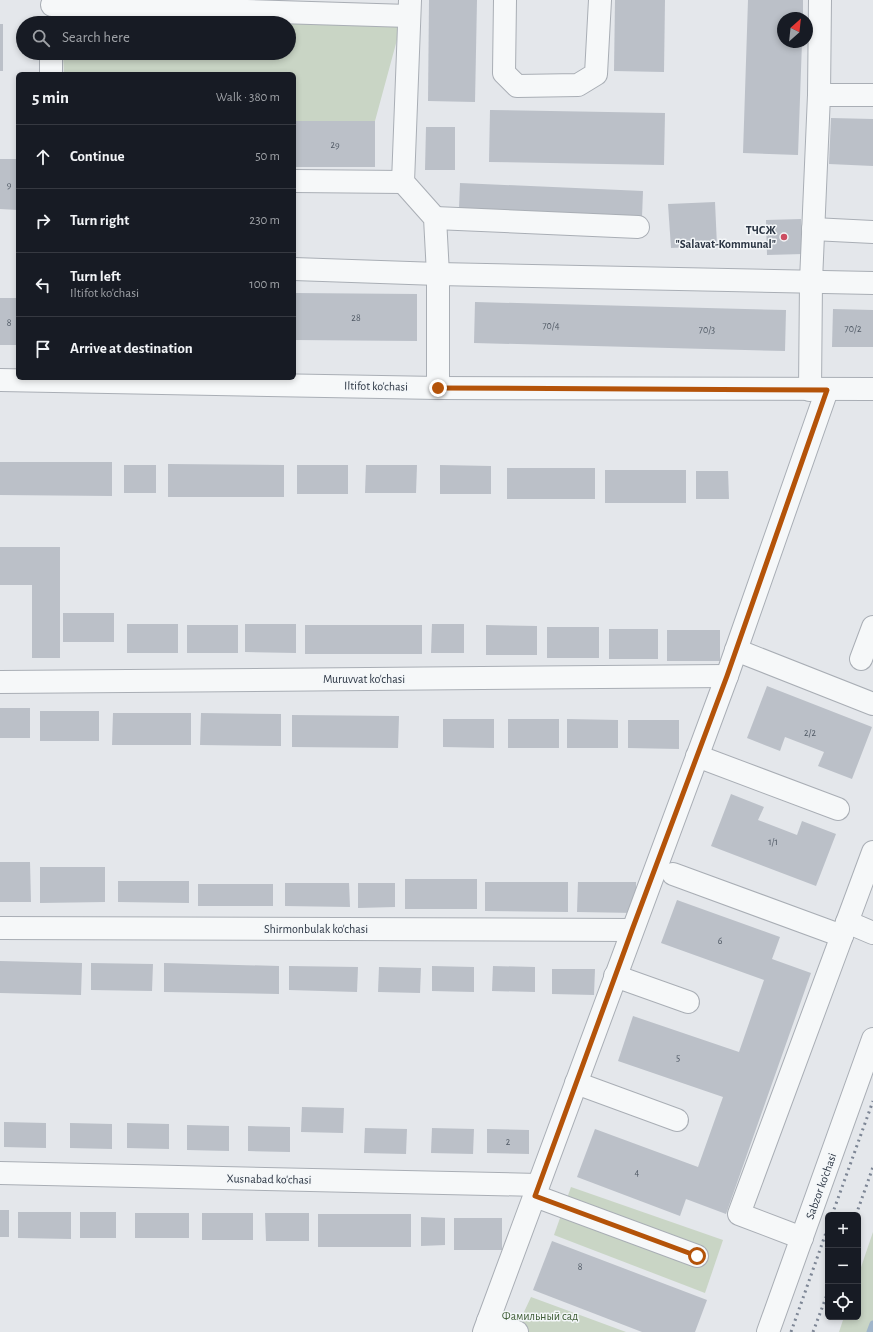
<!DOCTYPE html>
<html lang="en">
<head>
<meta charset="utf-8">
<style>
	body { margin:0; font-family:"Alegreya Sans",sans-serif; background:#242831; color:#f1f3f6 }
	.controls { position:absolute; right:12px; bottom:12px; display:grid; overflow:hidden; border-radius:6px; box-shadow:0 2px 6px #0003 }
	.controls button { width:36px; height:36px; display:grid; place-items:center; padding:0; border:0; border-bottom:1px solid #363941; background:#171b24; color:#f1f3f6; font:20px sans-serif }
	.compass { position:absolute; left:777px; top:12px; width:36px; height:36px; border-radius:50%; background:#171b24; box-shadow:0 2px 6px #0003; rotate:27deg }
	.stop { position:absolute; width:12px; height:12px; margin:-9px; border:3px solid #b45309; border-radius:50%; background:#fff }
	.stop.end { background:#b45309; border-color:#fff; box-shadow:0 1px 4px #0008 }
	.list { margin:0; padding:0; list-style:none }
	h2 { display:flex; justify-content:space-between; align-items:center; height:52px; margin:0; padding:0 16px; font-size:17px }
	h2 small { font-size:13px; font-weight:400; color:#9ea1a6 }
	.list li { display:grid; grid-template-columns:26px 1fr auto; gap:12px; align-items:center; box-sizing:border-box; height:64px; padding:0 16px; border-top:1px solid #363941 }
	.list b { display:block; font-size:15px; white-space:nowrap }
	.list p { margin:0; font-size:13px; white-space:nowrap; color:#9ea1a6 }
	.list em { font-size:13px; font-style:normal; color:#9ea1a6 }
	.icon { flex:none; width:22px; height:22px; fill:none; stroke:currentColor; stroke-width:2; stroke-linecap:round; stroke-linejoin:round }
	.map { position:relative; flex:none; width:873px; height:1332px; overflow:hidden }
	.search { position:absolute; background:#171b24; box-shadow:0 2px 6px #0003; left:16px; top:16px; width:280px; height:44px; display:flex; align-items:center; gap:10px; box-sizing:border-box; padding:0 14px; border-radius:22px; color:#9ea1a6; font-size:15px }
	.panel { position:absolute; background:#171b24; box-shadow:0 2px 6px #0003; left:16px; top:72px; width:280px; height:308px; border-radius:6px }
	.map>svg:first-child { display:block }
</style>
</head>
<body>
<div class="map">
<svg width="873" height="1332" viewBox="0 0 873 1332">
	<rect width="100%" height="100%" fill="#e4e7eb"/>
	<g fill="#c9d5c5">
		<path d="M61,14L401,25L375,121H294V74H64L63,53H289V23H61Z"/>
		<path d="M571,1187L723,1240L705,1293L554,1235Z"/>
		<path d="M873,1232V1332H839L844,1317H858V1276Z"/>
		<path d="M531,1297L626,1332H524L516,1329Z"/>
	</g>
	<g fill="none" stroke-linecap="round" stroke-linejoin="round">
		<path stroke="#a0b5ca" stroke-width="7" d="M870,1332L873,1324"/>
	</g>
	<g fill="#bbc0c8">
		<path d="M429,0H477L475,102L428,101Z"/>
		<path d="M615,0H665L664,72L614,71Z"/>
		<path d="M748,0H803V18H783V42H802L798,155L743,153Z"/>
		<rect x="0" y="24" width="3" height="47"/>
		<path d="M490,110L665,113L664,165L489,162Z"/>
		<path d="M831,118L873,119V166L829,164Z"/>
		<rect x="294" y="121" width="81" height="46"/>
		<path d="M426,127H455V170H425Z"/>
		<path d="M0,159H18V210L0,209Z"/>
		<path d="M460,183L643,191L642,217L459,209Z"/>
		<path d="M715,202L717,246L671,248L668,204Z"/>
		<path d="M801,219L803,254L767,255L766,220Z"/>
		<path d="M294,293L417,294V341L294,340Z"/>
		<rect x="0" y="298" width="18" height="47"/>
		<path d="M475,302L786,310L785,351L474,343Z"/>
		<path d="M833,309L873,310V347H832Z"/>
		<path d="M0,462H112V496L0,495Z"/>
		<path d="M168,464L284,465V497H168Z"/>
		<rect x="124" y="465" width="32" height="28"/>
		<rect x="297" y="465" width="51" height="29"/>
		<path d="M366,465H417L416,493H365Z"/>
		<path d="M440,465L491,466V494H440Z"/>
		<rect x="507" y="468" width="88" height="31"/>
		<rect x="605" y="470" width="81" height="33"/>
		<path d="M696,471H728L729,499H696Z"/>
		<path d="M0,547H60V658H32V585H0Z"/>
		<rect x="63" y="613" width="51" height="29"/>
		<rect x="127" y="624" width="51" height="29"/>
		<path d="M245,624H296V653L245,652Z"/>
		<path d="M432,624H464V653H431Z"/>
		<rect x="187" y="625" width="51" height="28"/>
		<rect x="305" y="625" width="117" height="29"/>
		<path d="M486,625L537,626V655H486Z"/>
		<rect x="547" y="627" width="52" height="31"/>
		<rect x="609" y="629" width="49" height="30"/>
		<rect x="667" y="630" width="53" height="31"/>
		<path d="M767,686L872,727L852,779L818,766L824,752L785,737L780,751L747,738Z"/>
		<rect x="0" y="708" width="30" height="30"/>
		<rect x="40" y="711" width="59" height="30"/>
		<path d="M113,713H191V745H112Z"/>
		<path d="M201,713L281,714V746L200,745Z"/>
		<path d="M292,715L399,716L398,748L292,747Z"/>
		<path d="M443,719H494V748L443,747Z"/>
		<rect x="508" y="719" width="51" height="29"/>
		<path d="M567,719L618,720V748H567Z"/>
		<path d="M628,720H679V749L628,748Z"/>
		<path d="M731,794L764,807L758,820L797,835L802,821L836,834L816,886L711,846Z"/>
		<path d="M0,862H30L31,902H0Z"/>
		<path d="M40,867H105V902L40,903Z"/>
		<rect x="405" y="879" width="72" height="30"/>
		<path d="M118,881H189V903L118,902Z"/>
		<path d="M485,882H568V912L485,911Z"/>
		<path d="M578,882H636V913L577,912Z"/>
		<path d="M285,883H349L350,907L285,906Z"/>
		<path d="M358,883H395V907L358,908Z"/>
		<rect x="198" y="884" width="75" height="22"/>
		<path d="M677,900L780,937L772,959L811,973L726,1214L686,1199L680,1216L577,1177L595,1129L698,1167L723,1097L618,1061L633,1016L739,1052L764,980L661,943Z"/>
		<path d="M0,961L82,963L81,995L0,993Z"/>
		<path d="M91,963L153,964L152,991L91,990Z"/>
		<path d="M164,963L279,966V994L164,992Z"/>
		<path d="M289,966L358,967L357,992L289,990Z"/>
		<path d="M432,966L474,967V992L432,991Z"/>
		<path d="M493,966L535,967V992L492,991Z"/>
		<path d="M379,967L421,968L420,993L378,992Z"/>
		<path d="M552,969H595L594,995L552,994Z"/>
		<path d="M302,1107L344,1108L343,1133L301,1132Z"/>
		<path d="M4,1122L46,1123V1148L4,1147Z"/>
		<path d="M70,1123L112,1124V1149L70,1148Z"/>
		<path d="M127,1123L169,1124V1149L127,1148Z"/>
		<path d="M187,1125L229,1126V1151L187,1150Z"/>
		<path d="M248,1126L290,1127V1152L248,1151Z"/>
		<path d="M365,1128L407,1129L406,1154L364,1153Z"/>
		<path d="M432,1128L474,1129L473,1154L431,1153Z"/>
		<path d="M487,1129L529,1130V1154L487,1153Z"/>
		<rect x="0" y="1210" width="9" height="27"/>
		<path d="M18,1212H71V1239L18,1238Z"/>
		<rect x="80" y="1212" width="36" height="26"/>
		<rect x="135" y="1213" width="54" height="25"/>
		<rect x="202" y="1213" width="51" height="27"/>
		<path d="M265,1213H309V1241H266Z"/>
		<rect x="318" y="1214" width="93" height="33"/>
		<path d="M421,1217L445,1218V1245L421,1246Z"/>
		<rect x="454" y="1218" width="48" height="32"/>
		<path d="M552,1241L707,1300L695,1332H642L533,1290Z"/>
	</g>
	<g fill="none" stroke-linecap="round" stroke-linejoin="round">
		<defs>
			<g id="minor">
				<path d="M410,0L403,182L435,218L438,274V388"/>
				<path d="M505,0L504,73L517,86L578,85L596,74L600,0"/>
				<path d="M820,0L819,95H873"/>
				<path d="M52,5L409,16"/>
				<path d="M51,74V53"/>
				<path d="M294,181L403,182"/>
				<path d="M435,218L638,227"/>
				<path d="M813,229L873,232"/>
				<path d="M294,269L438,274L873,283"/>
				<path d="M0,380L438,388L873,389"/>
				<path d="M810,390L811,281L819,95"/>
				<path d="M736,650L873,704"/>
				<path d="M861,659L873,627"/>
				<path d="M0,682L727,676"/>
				<path d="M697,756L838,809"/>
				<path d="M673,874L842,936"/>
				<path d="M847,922L873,933"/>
				<path d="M0,928L632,930"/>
				<path d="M615,976L688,1002"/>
				<path d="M576,1083L677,1120"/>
				<path d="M0,1173L538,1185"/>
				<path d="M535,1196L697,1256"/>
				<path d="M802,1238L739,1214L873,852"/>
				<path d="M488,1321L517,1332"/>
				<path d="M484,1332L727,676L827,390"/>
				<path d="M768,1332L873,1039"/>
			</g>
		</defs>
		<use href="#minor" stroke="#a9aeb5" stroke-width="24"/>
		<use href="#minor" stroke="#f6f8f9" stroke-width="22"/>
		<g stroke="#7d8695" stroke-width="3" stroke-dasharray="2 4" stroke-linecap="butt">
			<path d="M832,1215L873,1101"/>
			<path d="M856,1215L873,1167"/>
			<path d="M791,1332L828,1227"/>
			<path d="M813,1332L828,1292"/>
		</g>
	</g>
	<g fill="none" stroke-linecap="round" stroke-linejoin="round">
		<path stroke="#b45309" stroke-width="5" d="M438,388L827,390L727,676L632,930L535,1196L697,1256"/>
	</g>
	<circle fill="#cc4d62" stroke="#f3f6f8" stroke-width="1.5" cx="784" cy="237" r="4"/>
	<g text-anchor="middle" stroke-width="3" stroke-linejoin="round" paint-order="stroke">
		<g font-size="10" fill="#4f5864">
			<text x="335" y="148">29</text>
			<text x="9" y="188">9</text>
			<text x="356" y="321">28</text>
			<text x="9" y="326">8</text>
			<text x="551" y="329">70/4</text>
			<text x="853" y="332">70/2</text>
			<text x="707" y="333">70/3</text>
			<text x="810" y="736">2/2</text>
			<text x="773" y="845">1/1</text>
			<text x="720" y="944">6</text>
			<text x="678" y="1061">5</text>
			<text x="508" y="1145">2</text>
			<text x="637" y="1176">4</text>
			<text x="580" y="1270">8</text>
		</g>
		<g font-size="12" font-weight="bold" fill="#2b3543" stroke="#f3f6f8" text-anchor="end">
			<text x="776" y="234">ТЧСЖ<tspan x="776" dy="14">"Salavat-Kommunal"</tspan></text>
		</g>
		<g font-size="12" fill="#2b3543" stroke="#f3f6f8">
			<text transform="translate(376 386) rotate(1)" y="4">Iltifot ko'chasi</text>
			<text x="364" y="683">Muruvvat ko'chasi</text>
			<text x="316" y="933">Shirmonbulak ko'chasi</text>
			<text transform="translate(269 1179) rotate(1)" y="4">Xusnabad ko'chasi</text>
			<text transform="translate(821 1186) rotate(-70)" y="4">Sabzor ko'chasi</text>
		</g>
		<g font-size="12" fill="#415f39" stroke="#f3f6f8">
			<text x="540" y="1320">Фамильный сад</text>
		</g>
	</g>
</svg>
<div class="controls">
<button>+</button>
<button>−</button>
<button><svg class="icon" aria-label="locate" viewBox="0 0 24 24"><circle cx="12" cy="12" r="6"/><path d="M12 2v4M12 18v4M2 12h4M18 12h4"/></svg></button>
</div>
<svg class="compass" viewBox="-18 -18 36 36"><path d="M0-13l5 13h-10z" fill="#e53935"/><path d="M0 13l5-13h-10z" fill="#9ea1a6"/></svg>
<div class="stop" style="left:697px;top:1256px"></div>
<div class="stop end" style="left:438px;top:388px"></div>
<div class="search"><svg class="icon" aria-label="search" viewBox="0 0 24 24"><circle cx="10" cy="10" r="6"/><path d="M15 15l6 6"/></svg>Search here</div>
<section class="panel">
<h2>5 min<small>Walk · 380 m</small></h2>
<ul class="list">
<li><svg class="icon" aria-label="ahead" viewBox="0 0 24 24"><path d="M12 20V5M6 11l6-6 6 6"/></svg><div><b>Continue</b></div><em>50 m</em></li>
<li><svg class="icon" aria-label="right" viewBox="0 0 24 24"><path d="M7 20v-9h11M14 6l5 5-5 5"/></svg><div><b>Turn right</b></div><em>230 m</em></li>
<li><svg class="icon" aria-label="left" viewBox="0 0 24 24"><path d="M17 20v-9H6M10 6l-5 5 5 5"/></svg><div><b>Turn left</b><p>Iltifot ko'chasi</p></div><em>100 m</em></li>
<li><svg class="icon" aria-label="arrive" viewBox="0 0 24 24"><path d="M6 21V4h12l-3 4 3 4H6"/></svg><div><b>Arrive at destination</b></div></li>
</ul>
</section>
</div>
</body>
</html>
